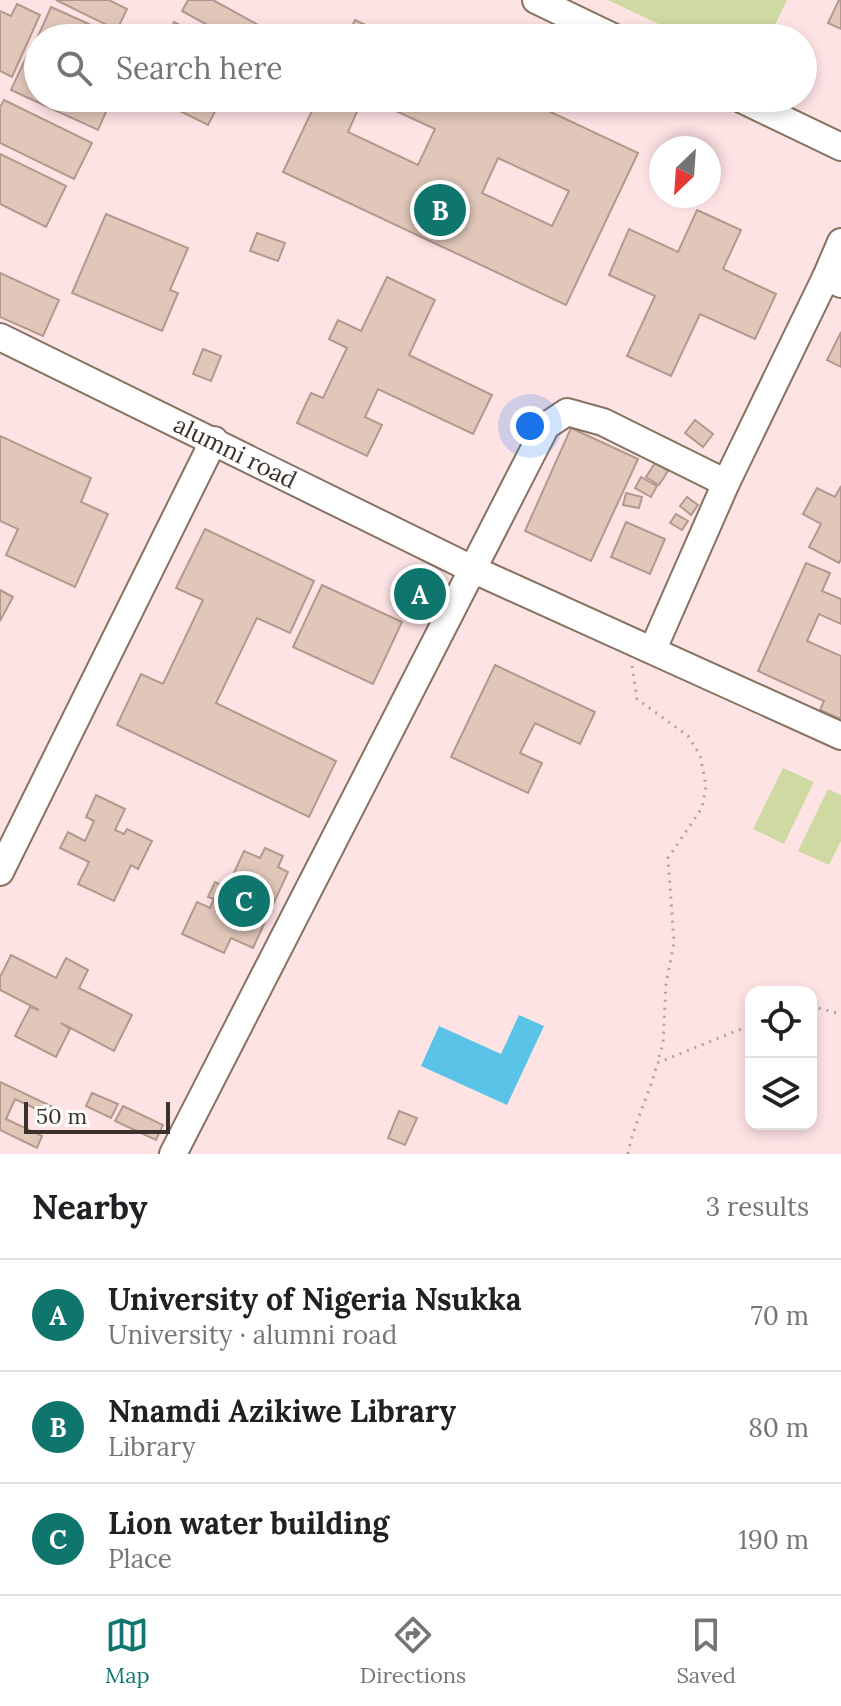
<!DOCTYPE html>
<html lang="en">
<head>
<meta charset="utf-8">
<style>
	body { margin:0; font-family:Lora,serif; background:#f6f6f6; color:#202124 }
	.controls { position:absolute; right:24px; bottom:24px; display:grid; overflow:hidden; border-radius:16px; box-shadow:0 4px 12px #0003 }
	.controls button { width:72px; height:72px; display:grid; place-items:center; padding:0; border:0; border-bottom:2px solid #e0e0e0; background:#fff; color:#202124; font:40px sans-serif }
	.compass { position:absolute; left:649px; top:136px; width:72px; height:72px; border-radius:50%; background:#fff; box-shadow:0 4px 12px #0003; rotate:205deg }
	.scale { position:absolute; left:24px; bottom:20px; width:146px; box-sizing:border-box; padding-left:8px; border:4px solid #39312a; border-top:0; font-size:22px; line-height:28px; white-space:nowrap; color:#39312a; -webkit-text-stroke:6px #fff; paint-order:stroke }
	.you { position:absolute; left:530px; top:426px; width:28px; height:28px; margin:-20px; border:6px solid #fff; border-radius:50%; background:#1a73e8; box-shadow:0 0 0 12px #1a73e833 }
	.badge { display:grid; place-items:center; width:52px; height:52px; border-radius:50%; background:#0f766e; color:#fff; font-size:26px; font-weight:700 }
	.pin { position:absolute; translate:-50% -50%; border:4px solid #fff; box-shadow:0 2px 8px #0006 }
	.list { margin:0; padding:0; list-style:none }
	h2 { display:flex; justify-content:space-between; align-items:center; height:104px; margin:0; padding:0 32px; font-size:34px }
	h2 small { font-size:26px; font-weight:400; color:#757577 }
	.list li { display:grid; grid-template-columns:52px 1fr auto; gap:24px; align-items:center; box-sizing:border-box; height:112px; padding:0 32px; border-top:2px solid #e0e0e0 }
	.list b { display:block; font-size:30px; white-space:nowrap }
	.list p { margin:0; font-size:26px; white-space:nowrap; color:#757577 }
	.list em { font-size:26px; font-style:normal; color:#757577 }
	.icon { flex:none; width:44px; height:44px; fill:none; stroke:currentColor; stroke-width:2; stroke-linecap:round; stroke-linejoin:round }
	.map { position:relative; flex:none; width:841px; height:1154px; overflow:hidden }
	.search { position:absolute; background:#fff; box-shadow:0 4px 12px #0003; left:24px; right:24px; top:24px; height:88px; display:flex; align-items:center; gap:20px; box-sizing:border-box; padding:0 28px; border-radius:44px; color:#757577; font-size:30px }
	.sheet { height:440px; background:#fff }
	nav { display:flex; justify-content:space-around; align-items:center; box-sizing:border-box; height:112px; border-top:2px solid #e0e0e0; background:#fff; font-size:22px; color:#757577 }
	nav a { display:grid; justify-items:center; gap:4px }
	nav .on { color:#0f766e }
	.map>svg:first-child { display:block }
</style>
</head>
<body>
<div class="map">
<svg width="841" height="1154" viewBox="0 0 841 1154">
	<rect width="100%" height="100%" fill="#fcf3eb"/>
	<path fill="#fee3e5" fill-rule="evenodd" d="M0,0H841V1154H0ZM38,38H803V98H38ZM661,148H709V196H661ZM751,992H811V1124H751Z"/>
	<g fill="#cfd9a2">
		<path d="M608,0H787L769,38H688Z"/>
		<path d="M783,768L814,782L784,844L753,829Z"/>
		<path d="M828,789L841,795V841L829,865L798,851Z"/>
	</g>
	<path fill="#59c3e8" d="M519,1015L544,1026L507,1105L421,1066L439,1026L501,1054Z"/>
	<g fill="#e1c7ba" stroke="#b3998d" stroke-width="2" fill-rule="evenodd">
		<path d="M56,0H109L127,9L117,30Z"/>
		<path d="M188,0H213L282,38H231L182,11Z"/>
		<path d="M839,0H841V29L828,23Z"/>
		<path d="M17,4L40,15L12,77L0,71V11L11,16Z"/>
		<path d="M51,7L120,38H38V44L35,43Z"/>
		<path d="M355,20L393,38H346Z"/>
		<path d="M174,22L195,33L192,38H165Z"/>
		<path d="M28,53L38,58V98H112L98,130L11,90Z"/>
		<path d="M135,98H154L148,110L132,102Z"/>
		<path d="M154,98H222L208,125Z"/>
		<path d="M318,98H363L348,132L418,165L435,129L368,98H521L638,153L566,305L283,172ZM498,158L569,191L552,226L482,193Z"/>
		<path d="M4,100L92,143L74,179L0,143V107Z"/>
		<path d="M0,154L66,186L46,227L0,204Z"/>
		<path d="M697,210L741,230L723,269L776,294L755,339L700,314L671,376L627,356L655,296L609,275L629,229L678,252Z"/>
		<path d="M106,214L188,248L170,290L178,293L162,331L72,293Z"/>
		<path d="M257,233L285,243L278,261L250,251Z"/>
		<path d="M0,273L59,300L43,336L0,317Z"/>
		<path d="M387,277L435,300L409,355L492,395L473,434L378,389L365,417L382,425L367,456L297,423L311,393L323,398L347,348L329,339L338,320L361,331Z"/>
		<path d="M841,332V367L827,360Z"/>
		<path d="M203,349L221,356L211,381L193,374Z"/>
		<path d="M695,420L713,434L703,447L685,433Z"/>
		<path d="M571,428L638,459L591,561L525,531Z"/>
		<path d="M0,436L91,478L81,502L108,514L75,587L6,555L18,529L0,521Z"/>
		<path d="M655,463L668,471L659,485L646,477Z"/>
		<path d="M641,477L657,486L651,497L635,488Z"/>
		<path d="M841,486V559L839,563L809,547L821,524L803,514L817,488L835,497Z"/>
		<path d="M626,493L642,497L639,508L623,505Z"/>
		<path d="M687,497L698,505L691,515L680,506Z"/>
		<path d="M676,514L688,521L682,530L670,523Z"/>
		<path d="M626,522L665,539L650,574L611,557Z"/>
		<path d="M205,529L314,581L290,633L257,618L216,703L336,761L309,817L117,725L141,674L163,684L203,600L176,588Z"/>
		<path d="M806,563L830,573L822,591L841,599V624L819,614L807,641L841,656V719L820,710L824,701L758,671Z"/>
		<path d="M322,585L402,622L373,684L293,647Z"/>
		<path d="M0,590L13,597L0,621Z"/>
		<path d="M495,665L595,712L580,744L535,723L520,753L542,763L528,793L451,757Z"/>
		<path d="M96,795L125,809L115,830L124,834L127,829L152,841L138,869L131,865L114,901L78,884L89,862L60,848L68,832L85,841L94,821L86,817Z"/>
		<path d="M265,848L283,856L278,867L288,872L253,948L231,938L224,953L182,934L197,902L210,908L214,899L208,897L215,882L227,888L244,851L260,858Z"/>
		<path d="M11,955L56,978L66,958L88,970L79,988L132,1015L114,1051L61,1023L70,1029L56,1057L15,1036L30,1007L39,1010L0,990V977Z"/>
		<path d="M0,1082L55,1108L51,1116L15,1099L6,1119L42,1136L37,1148L0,1130Z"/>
		<path d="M92,1093L118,1104L111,1118L86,1106Z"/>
		<path d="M123,1106L163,1125L156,1140L115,1121Z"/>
		<path d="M399,1111L417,1118L405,1145L388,1138Z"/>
	</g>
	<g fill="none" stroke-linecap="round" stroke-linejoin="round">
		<defs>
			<g id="minor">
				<path d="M536,0L615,38"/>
				<path d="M739,98L841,147"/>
				<path d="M841,242L826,277L841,284"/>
				<path id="s1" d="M0,337L472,569L841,736"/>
				<path d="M653,649L726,483L826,277"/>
				<path d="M0,872L214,440"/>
				<path d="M173,1154L546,426L567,412L603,422L726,483"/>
			</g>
		</defs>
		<use href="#minor" stroke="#867261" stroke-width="30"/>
		<g stroke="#aea59e" stroke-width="3" stroke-dasharray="2 6" stroke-linecap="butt">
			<path d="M632,666L637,699L688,736L700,755L706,786L702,808L668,858L674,943L666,984L663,1044L657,1063"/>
			<path d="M811,1006L841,1014"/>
			<path d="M628,1154C634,1121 650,1095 657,1063L751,1025"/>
		</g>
		<use href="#minor" stroke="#fff" stroke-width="26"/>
	</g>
	<g text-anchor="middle" stroke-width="7" stroke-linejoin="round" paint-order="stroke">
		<g font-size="24" fill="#39312a" stroke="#fff">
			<text dy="8" stroke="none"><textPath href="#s1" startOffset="262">alumni road</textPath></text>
		</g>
	</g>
</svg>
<div class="controls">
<button><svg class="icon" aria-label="locate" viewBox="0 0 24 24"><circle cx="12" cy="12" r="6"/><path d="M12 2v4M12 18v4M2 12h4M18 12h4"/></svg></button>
<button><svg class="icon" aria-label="layers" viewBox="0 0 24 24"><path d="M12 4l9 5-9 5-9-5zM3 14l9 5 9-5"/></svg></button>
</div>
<svg class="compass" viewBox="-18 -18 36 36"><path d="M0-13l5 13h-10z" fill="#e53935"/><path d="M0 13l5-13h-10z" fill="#757577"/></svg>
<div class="scale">50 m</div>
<div class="you"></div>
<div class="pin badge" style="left:420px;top:594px">A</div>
<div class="pin badge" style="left:440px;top:210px">B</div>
<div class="pin badge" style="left:244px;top:901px">C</div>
<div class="search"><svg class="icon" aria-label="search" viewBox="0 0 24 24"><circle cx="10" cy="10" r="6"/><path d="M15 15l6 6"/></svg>Search here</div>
</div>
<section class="sheet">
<h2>Nearby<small>3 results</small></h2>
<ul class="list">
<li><span class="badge">A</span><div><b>University of Nigeria Nsukka</b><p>University · alumni road</p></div><em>70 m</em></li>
<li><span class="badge">B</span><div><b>Nnamdi Azikiwe Library</b><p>Library</p></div><em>80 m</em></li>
<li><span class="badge">C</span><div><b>Lion water building</b><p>Place</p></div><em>190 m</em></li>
</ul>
</section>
<nav>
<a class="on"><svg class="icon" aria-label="map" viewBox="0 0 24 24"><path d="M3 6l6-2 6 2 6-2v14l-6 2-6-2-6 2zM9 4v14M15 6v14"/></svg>Map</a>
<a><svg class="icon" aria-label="directions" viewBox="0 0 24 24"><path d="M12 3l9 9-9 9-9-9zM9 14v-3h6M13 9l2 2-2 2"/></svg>Directions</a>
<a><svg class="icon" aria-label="saved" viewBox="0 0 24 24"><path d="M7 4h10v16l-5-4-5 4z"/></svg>Saved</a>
</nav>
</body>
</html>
